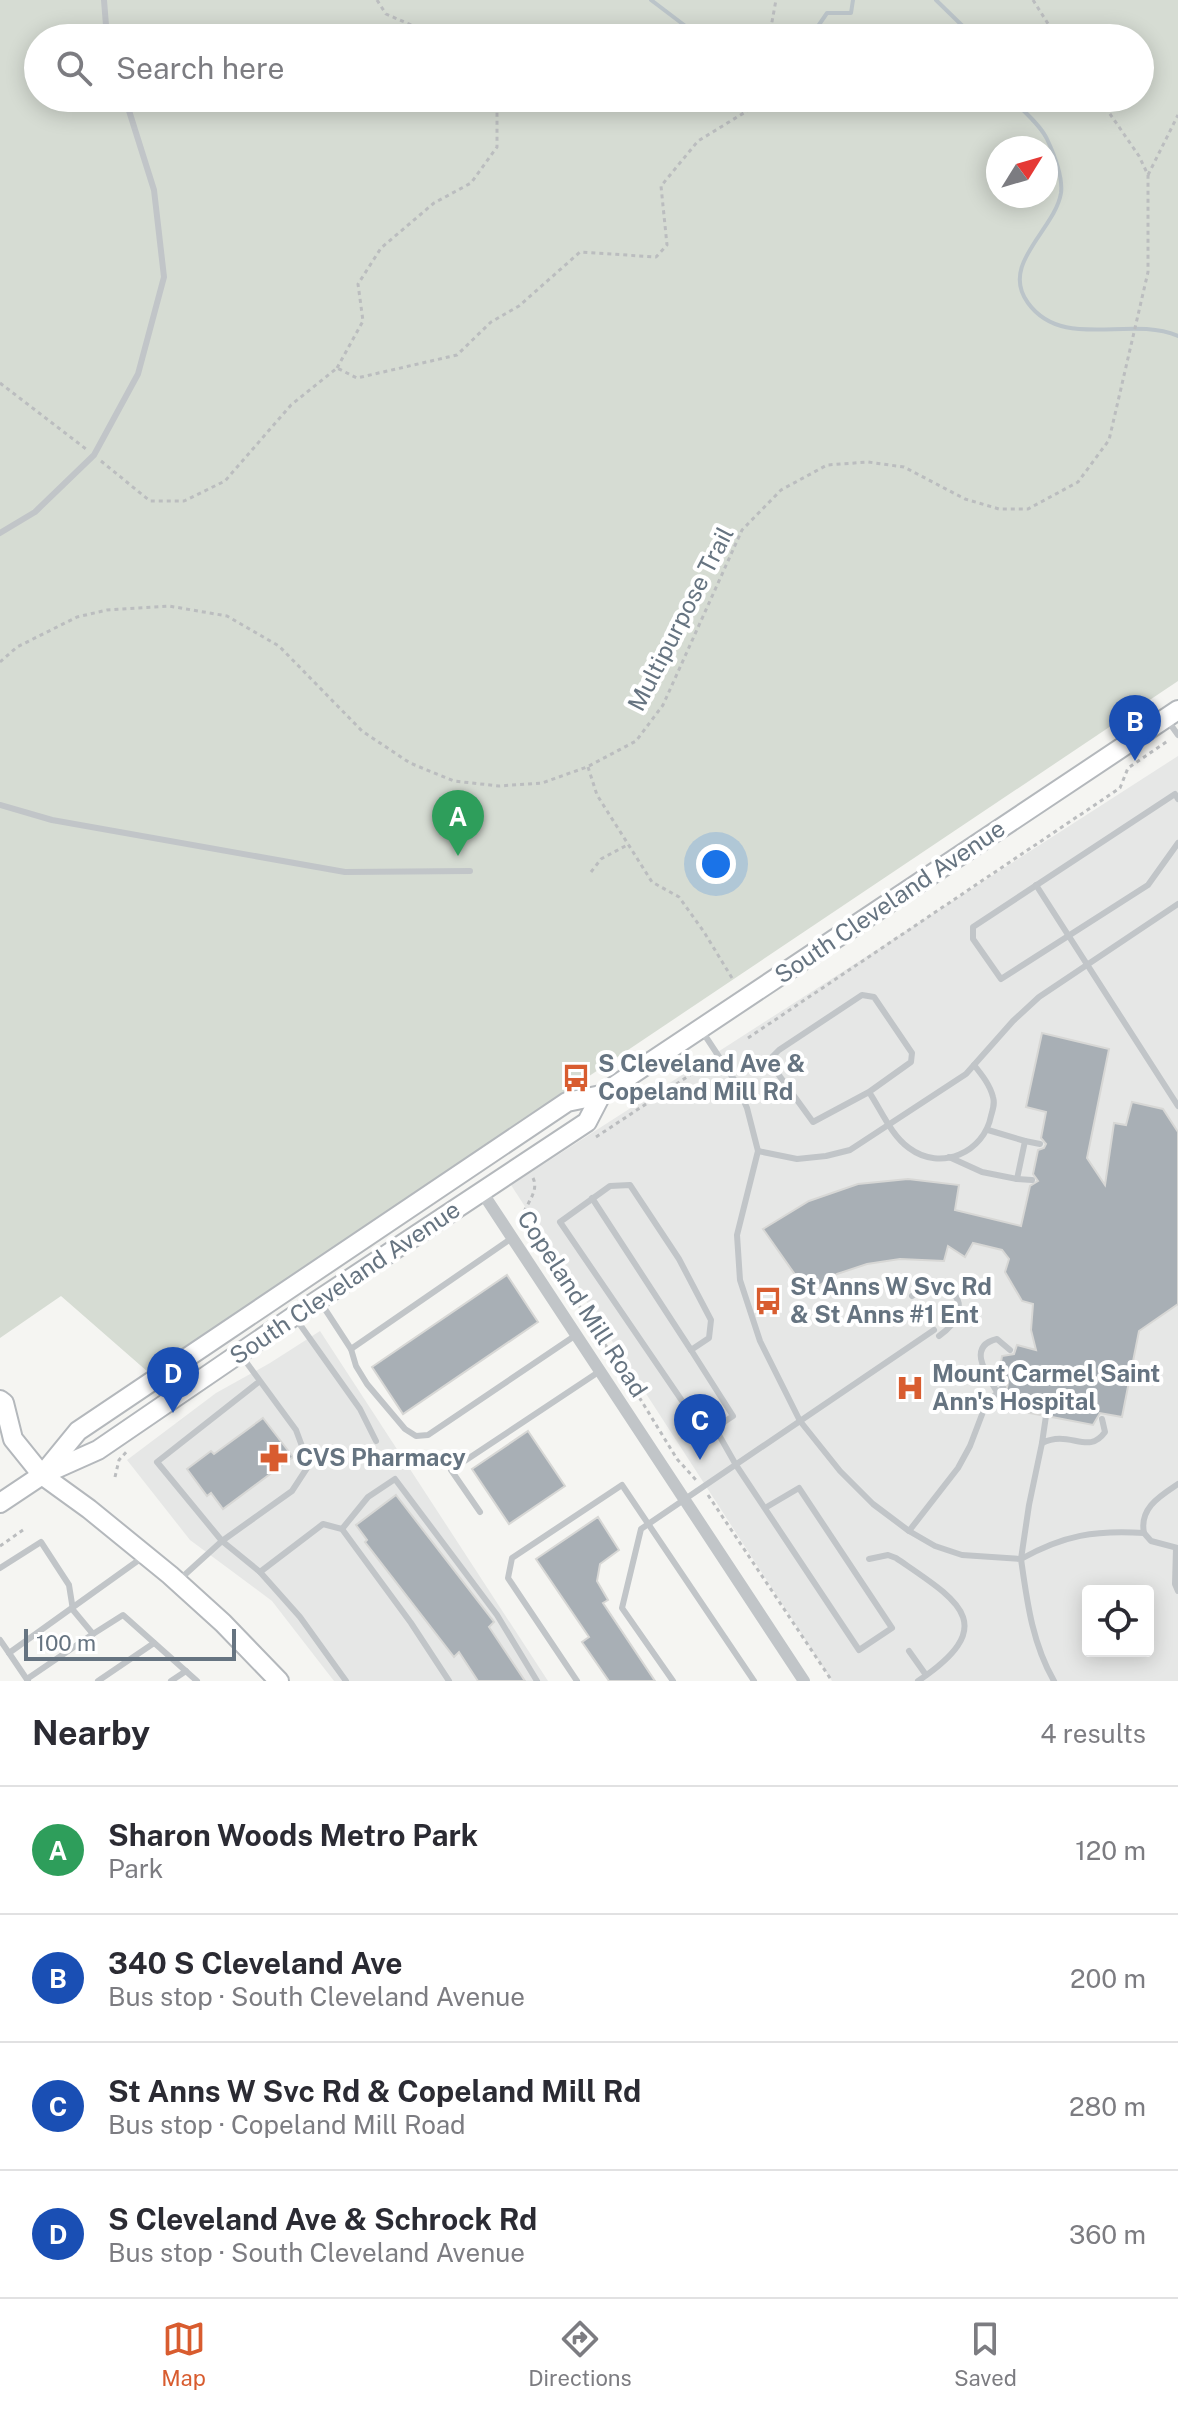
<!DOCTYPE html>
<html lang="en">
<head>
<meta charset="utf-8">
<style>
	body { margin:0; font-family:"Public Sans",sans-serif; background:#f7f7f7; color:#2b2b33 }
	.controls { position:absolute; right:24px; bottom:24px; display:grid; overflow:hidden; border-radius:8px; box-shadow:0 4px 20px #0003 }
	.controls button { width:72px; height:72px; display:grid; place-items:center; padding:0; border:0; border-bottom:2px solid #e1e1e2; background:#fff; color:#2b2b33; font:40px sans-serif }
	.compass { position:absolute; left:986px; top:136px; width:72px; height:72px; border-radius:50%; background:#fff; box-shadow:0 4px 20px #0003; rotate:53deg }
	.scale { position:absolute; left:24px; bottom:20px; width:212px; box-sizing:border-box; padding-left:8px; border:4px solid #667481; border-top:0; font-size:22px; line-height:28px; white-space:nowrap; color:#667481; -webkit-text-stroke:6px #fff; paint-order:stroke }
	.you { position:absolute; left:716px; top:864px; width:28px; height:28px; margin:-20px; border:6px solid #fff; border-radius:50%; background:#1a73e8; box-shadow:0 0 0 12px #1a73e833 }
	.badge { display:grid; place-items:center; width:52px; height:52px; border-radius:50%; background:#d85c2f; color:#fff; font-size:26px; font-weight:700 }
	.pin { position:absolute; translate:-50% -66px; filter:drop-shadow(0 2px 4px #0008) }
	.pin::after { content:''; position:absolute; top:42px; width:28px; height:24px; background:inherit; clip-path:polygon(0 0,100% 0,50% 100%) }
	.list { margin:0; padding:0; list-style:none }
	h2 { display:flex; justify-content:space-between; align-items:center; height:104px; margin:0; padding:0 32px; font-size:34px }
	h2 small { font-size:26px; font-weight:400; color:#7c7c81 }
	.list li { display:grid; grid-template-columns:52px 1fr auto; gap:24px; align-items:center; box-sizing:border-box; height:128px; padding:0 32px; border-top:2px solid #e1e1e2 }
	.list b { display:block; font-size:30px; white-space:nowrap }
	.list p { margin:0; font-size:26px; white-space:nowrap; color:#7c7c81 }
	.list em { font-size:26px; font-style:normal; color:#7c7c81 }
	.icon { flex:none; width:44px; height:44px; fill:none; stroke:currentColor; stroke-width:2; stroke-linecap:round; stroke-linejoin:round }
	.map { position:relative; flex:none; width:1178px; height:1681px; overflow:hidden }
	.search { position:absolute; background:#fff; box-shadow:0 4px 20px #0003; left:24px; right:24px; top:24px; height:88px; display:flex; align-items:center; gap:20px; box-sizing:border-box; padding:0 28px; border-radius:44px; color:#7c7c81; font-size:30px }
	.sheet { height:616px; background:#fff }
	nav { display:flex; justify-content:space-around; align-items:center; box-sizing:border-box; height:112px; border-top:2px solid #e1e1e2; background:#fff; font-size:22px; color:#7c7c81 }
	nav a { display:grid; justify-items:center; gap:4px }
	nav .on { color:#d85c2f }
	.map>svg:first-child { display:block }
</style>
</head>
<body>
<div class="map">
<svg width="1178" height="1681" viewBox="0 0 1178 1681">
	<rect width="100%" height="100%" fill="#f5f5f2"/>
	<g fill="#e6e7e6" fill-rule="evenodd">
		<path d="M1178,756V1681H832L511,1185ZM1088,1591H1148V1651H1088Z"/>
		<path d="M320,1331L548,1681H334L272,1601L190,1540L127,1460L216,1393L270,1363Z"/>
	</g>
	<path fill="#d6dcd3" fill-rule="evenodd" d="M0,0H1178V681L148,1372L61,1296L0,1338ZM38,38H1140V98H38ZM998,148H1046V196H998Z"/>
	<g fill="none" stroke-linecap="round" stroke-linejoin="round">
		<g stroke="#bbc4c9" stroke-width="4">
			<path d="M651,0L688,28L719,29L749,38"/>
			<path d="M936,0L975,38"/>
			<path d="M805,38L812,35L827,13H851L853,0"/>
			<path d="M1011,98C1022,110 1040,124 1047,139C1054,154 1063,177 1061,193C1055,230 999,264 1028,303C1063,351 1129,315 1178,336"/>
		</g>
	</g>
	<g fill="#a8afb5" stroke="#d7d7d5" stroke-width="2">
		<path d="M1042,1033L1109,1049L1087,1158L1105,1185L1114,1123L1126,1125L1132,1102L1163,1109L1178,1132V1304L1139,1331L1122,1417L1100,1413L1093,1425L1052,1417L1048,1410L1040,1415L1019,1411L1006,1392L1008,1383L998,1380L1002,1356L1014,1354L1017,1345L1036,1350L1031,1330L1033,1304L1022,1301L1005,1272L1009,1259L1002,1250L973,1243L965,1257L948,1246L944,1261L900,1259L867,1264L837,1274L808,1293L763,1229L809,1201L858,1184L908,1179L959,1185L955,1210L1021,1226L1030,1186L1038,1181L1033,1174L1038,1150L1044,1148L1046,1144L1041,1138L1046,1112L1026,1107Z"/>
		<path d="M507,1275L538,1322L403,1414L372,1367Z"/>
		<path d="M263,1418L293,1457L223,1509L211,1493L207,1496L187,1469L211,1451L214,1454Z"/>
		<path d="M528,1431L565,1486L509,1524L472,1469Z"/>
		<path d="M396,1495L494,1622L489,1627L525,1681H478L459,1652L454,1657L365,1542L367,1540L356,1525Z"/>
		<path d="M598,1517L619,1550L600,1564L597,1581L608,1600L603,1603L655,1681H609L582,1642L589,1637L536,1559Z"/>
	</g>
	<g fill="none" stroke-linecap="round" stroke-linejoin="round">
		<defs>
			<g id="secondary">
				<path d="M0,1400L4,1403L13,1439L42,1475L89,1509L170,1575L223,1623L279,1681"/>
				<path d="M42,1475L78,1431L567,1102L601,1095L1178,710"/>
				<path d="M0,1503L42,1475L98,1450L294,1316L587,1122L601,1095"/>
			</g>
		</defs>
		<use href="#secondary" stroke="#b4b8bc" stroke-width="22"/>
		<g stroke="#bbbdbf" stroke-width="3" stroke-dasharray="4 4" stroke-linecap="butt">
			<path d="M377,0L386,14L441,38"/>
			<path d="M1033,0L1057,38"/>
			<path d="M769,38L776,0"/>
			<path d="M1148,175L1178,115"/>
			<path d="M337,368L363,321L358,284L381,248L434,203L471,183L497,147V111L487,98"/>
			<path d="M0,383L86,449"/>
			<path d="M101,461L150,501H184L225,481L291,405L337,368L357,378L457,355L491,322L519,306L580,252L656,257L667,245L661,186L698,141L747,111L751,98"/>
			<path d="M0,662L17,647L77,617L107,610L169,606L227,616L279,646L362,731L410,763L454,781L499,786L542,783L587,767L636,741L663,705L742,530L781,490L827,465L868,462L904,467L965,499L999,509H1028L1078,482L1109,440L1148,272V175L1139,156L1099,98"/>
			<path d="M588,767L597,795L652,882L679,897L704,932L732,978"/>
			<path d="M591,872L601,859L629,844"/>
			<path d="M748,1038L1120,788L1128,768L1169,740"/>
			<path d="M596,1137L693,1073"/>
			<path d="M533,1178C539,1190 528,1202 524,1212L529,1231L625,1374L677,1459L696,1480"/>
			<path d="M115,1477L119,1460L128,1450"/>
			<path d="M708,1495L832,1681"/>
			<path d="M0,1546L23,1530"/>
		</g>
		<g stroke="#c1c5c8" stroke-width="6">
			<path d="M104,0L107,38"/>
			<path d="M0,533L35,512L94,455L138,374L164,277L154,190L125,98"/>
			<path d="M1168,721L1178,735"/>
			<path d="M1178,799L1175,794L973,927V939L1001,979L1148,885L1178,843"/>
			<path d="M0,805L52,820L345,872L470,871"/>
			<path d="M1036,885L1178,1106"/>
			<path d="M702,1031L735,1081L747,1108L758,1151L737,1235L740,1280L760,1341L800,1421L840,1471L873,1504L909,1531L935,1546L962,1555L1021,1559C1027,1601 1032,1643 1054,1681"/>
			<path d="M869,1092L911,1062L912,1053L874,997L862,995L779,1050L771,1058L773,1067L813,1122L869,1092C881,1110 891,1135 909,1148C941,1172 984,1152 991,1116C993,1109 995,1104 993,1097C990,1085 982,1075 974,1065"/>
			<path d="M1025,1141L1040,1144"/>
			<path d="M758,1151L797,1159L826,1156L850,1150L966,1074L1013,1021L1039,997L1178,904"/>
			<path d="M949,1157L982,1172L1017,1179L1025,1141L988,1130"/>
			<path d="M1017,1179L1032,1180"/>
			<path d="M592,1198L691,1350"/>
			<path d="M912,1296C947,1270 982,1306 939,1336"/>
			<path d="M321,1303L351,1349L356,1366L367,1384L405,1429L416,1436L428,1435L576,1335"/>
			<path d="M296,1319L360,1409L376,1441"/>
			<path d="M351,1349L512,1238"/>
			<path d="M241,1355L296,1430L309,1465L292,1491L222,1541L157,1462L260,1381"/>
			<path d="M997,1392C987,1375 966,1346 997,1339L1010,1350"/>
			<path d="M1046,1416L1042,1443C1070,1429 1088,1456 1105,1432L1102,1419"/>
			<path d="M715,1428L700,1424L691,1414L560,1222L610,1186L630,1185L679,1259L711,1320L709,1338L691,1350L733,1416L715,1428L736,1465L859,1650L892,1628L799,1488L765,1508"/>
			<path d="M480,1512L451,1470L600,1371"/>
			<path d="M342,1529L368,1497L395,1479L497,1615L537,1681"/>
			<path d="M909,1531L958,1468L970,1446L986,1404L1003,1387"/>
			<path d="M1144,1533C1139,1508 1160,1496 1178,1484"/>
			<path d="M1176,1548L1175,1584L1178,1591"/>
			<path d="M869,1559L888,1555L896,1558C957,1600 1003,1624 918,1681"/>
			<path d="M1021,1559C1064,1535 1095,1530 1144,1533L1151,1541L1178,1548"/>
			<path d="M1021,1559L1029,1505L1042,1443"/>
			<path d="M0,1568L41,1542L69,1585L73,1610L93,1634L123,1615L197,1681"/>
			<path d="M260,1572L300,1617L346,1681"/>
			<path d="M179,1580L222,1541L260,1572L323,1524L342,1529L411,1623L449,1681"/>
			<path d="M0,1640L9,1653L143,1557"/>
			<path d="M909,1651L926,1675"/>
			<path d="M9,1653L28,1681"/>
			<path d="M27,1679L93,1634"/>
			<path d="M98,1681L154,1643"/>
			<path d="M171,1681L186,1671"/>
			<path d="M577,1681L508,1578L512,1558L622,1485L754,1681"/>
			<path d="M673,1681L622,1608L641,1529L934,1330"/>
		</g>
		<path stroke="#c1c5c8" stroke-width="12" d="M482,1192L804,1681"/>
		<use href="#secondary" stroke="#fff" stroke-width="18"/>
	</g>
	<defs>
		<symbol id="bus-bare" viewBox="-9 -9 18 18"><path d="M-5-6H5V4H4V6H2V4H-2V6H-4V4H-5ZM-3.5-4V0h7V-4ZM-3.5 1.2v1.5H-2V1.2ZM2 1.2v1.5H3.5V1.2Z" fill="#d85c2f" stroke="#fff" stroke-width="2.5" paint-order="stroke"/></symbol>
		<symbol id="hospital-bare" viewBox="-9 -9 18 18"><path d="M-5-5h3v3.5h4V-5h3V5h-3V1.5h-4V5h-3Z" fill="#d85c2f" stroke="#fff" stroke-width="2.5" paint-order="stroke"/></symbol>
		<symbol id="pharmacy-bare" viewBox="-9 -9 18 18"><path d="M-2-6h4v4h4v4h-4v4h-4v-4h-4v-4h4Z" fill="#d85c2f" stroke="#fff" stroke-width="2.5" paint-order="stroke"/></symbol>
	</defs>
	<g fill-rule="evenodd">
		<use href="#bus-bare" x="556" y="1058" width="40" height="40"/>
		<use href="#bus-bare" x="748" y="1281" width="40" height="40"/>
		<use href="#hospital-bare" x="890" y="1368" width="40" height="40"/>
		<use href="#pharmacy-bare" x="254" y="1438" width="40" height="40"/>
	</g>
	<g text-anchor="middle" stroke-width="8" stroke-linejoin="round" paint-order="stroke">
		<g font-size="24" fill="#667481" stroke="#fff">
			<text transform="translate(681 619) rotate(-63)" y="8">Multipurpose Trail</text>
			<text transform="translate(890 902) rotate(-34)" y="8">South Cleveland Avenue</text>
			<text transform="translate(345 1283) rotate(-34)" y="8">South Cleveland Avenue</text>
			<text transform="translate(582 1304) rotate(57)" y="8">Copeland Mill Road</text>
		</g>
		<g font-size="24" font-weight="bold" fill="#667481" stroke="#fff" text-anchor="start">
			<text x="598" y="1072">S Cleveland Ave &amp;<tspan x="598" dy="28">Copeland Mill Rd</tspan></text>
			<text x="790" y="1295">St Anns W Svc Rd<tspan x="790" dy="28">&amp; St Anns #1 Ent</tspan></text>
			<text x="932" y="1382">Mount Carmel Saint<tspan x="932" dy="28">Ann's Hospital</tspan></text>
			<text x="296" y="1466">CVS Pharmacy</text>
		</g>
	</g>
</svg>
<div class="controls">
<button><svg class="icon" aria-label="locate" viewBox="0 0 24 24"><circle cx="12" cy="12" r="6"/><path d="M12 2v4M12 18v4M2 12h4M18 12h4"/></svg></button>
</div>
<svg class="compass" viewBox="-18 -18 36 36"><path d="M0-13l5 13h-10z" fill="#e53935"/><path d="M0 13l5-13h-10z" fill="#7c7c81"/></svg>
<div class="scale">100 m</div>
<div class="you"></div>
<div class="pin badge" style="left:458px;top:856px;background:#2e9e5b">A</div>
<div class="pin badge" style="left:1135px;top:761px;background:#1a4fb4">B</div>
<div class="pin badge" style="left:700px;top:1460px;background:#1a4fb4">C</div>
<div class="pin badge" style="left:173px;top:1413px;background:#1a4fb4">D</div>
<div class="search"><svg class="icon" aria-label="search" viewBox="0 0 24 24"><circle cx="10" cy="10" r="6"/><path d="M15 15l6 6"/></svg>Search here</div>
</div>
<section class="sheet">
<h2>Nearby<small>4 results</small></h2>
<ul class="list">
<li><span class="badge" style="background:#2e9e5b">A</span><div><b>Sharon Woods Metro Park</b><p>Park</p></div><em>120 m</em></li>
<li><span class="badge" style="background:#1a4fb4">B</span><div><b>340 S Cleveland Ave</b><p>Bus stop · South Cleveland Avenue</p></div><em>200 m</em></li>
<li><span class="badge" style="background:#1a4fb4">C</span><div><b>St Anns W Svc Rd &amp; Copeland Mill Rd</b><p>Bus stop · Copeland Mill Road</p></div><em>280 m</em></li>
<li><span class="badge" style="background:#1a4fb4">D</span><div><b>S Cleveland Ave &amp; Schrock Rd</b><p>Bus stop · South Cleveland Avenue</p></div><em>360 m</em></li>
</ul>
</section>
<nav>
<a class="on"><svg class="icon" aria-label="map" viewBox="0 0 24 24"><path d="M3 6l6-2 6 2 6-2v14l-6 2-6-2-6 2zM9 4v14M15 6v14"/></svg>Map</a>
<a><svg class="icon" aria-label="directions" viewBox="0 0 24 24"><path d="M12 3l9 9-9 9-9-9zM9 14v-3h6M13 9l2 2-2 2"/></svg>Directions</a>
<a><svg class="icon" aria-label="saved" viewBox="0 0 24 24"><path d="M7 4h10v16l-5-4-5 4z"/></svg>Saved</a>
</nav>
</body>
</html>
